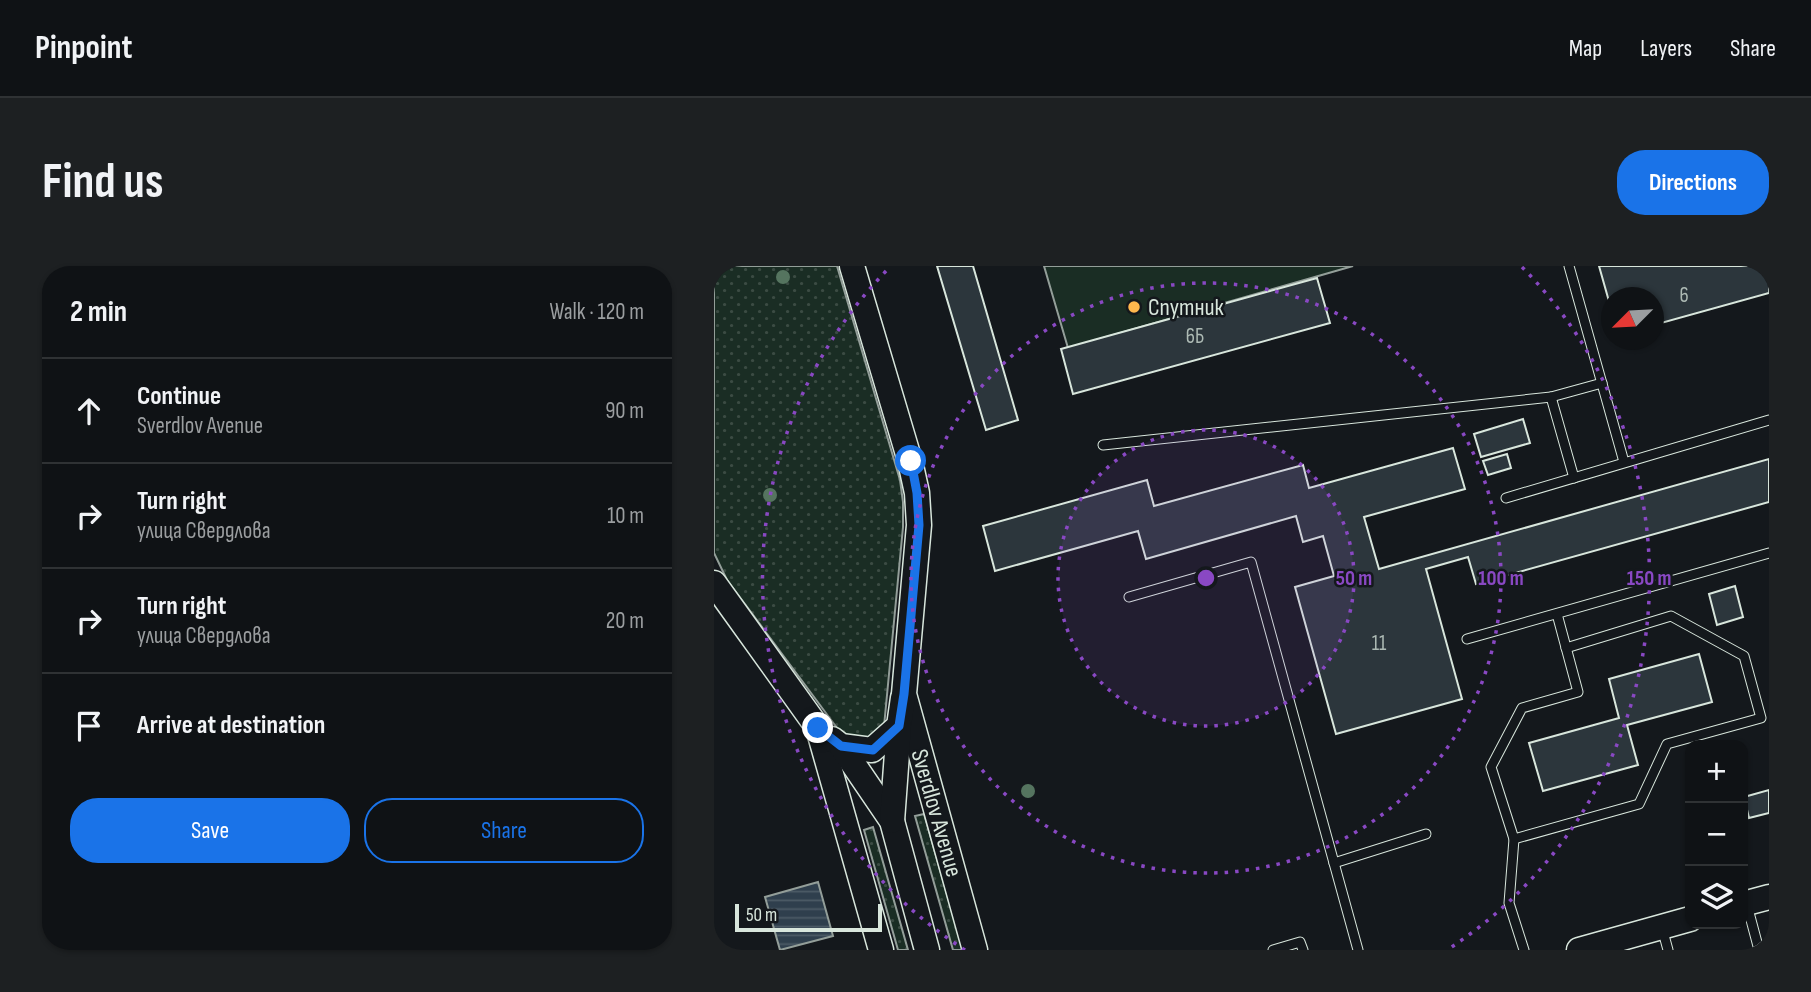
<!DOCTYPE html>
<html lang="en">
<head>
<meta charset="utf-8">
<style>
	body { margin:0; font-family:"Sofia Sans Condensed",sans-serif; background:#1d2022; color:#f1f3f6 }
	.controls { position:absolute; right:21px; bottom:21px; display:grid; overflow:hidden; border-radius:14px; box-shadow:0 2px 5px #0004 }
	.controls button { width:63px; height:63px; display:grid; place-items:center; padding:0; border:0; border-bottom:2px solid #2f3234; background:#0f1215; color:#f1f3f6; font:35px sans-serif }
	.compass { position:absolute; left:887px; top:21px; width:63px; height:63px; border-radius:50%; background:#0f1215; box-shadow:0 2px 5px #0004; rotate:246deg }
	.scale { position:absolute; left:21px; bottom:18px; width:147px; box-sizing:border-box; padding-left:7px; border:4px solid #d8e6dc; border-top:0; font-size:19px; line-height:24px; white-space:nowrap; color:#d8e6dc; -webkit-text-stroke:5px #14181c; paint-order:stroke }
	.stop { position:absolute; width:21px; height:21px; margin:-16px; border:5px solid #1a73e8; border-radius:50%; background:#fff }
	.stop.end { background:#1a73e8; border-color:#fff; box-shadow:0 2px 7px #0008 }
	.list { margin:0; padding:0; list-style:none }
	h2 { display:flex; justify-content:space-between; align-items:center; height:91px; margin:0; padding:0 28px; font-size:30px }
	h2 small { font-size:23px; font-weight:400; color:#9b9ea0 }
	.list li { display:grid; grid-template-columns:46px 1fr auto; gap:21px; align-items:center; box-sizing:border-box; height:105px; padding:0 28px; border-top:2px solid #2f3234 }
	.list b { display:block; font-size:26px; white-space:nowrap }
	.list p { margin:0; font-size:23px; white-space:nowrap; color:#9b9ea0 }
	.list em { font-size:23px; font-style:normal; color:#9b9ea0 }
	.actions { display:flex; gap:14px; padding:21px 28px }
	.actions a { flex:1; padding:16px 0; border:2px solid #1a73e8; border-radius:28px; text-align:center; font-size:24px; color:#1a73e8 }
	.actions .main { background:#1a73e8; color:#fff }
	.icon { flex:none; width:38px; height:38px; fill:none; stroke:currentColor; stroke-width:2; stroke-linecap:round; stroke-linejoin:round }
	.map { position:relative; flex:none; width:1055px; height:684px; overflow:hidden; border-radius:28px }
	header { display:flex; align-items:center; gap:42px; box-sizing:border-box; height:98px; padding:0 35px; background:#0f1215; border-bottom:2px solid #2f3234 }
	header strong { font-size:33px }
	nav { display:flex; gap:38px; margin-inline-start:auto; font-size:24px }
	.intro { display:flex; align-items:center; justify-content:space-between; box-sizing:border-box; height:168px; padding:0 42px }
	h1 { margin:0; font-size:49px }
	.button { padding:18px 32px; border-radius:28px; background:#1a73e8; color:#fff; font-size:24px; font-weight:700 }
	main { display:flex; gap:42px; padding:0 42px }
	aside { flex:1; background:#0f1215; border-radius:28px; box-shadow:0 2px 5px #0004 }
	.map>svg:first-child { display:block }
</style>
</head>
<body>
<header>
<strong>Pinpoint</strong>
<nav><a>Map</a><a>Layers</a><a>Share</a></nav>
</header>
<div class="intro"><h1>Find us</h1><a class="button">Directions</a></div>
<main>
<aside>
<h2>2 min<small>Walk · 120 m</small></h2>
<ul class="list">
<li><svg class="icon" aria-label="ahead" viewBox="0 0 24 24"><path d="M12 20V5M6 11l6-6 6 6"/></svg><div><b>Continue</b><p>Sverdlov Avenue</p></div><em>90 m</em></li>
<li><svg class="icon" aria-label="right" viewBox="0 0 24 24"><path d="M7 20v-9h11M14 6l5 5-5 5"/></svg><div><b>Turn right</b><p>улица Свердлова</p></div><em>10 m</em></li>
<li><svg class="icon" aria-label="right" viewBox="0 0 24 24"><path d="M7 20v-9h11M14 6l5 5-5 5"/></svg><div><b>Turn right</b><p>улица Свердлова</p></div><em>20 m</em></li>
<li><svg class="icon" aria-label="arrive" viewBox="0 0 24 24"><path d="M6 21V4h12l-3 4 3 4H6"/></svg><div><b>Arrive at destination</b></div></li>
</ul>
<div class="actions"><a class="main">Save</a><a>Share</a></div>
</aside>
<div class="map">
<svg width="1055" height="684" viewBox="0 0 1055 684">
	<defs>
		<pattern id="grass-dots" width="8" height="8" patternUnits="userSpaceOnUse" patternTransform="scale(1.75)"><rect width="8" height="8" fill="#1a2d24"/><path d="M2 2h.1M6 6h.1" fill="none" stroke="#3b4b43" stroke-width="1.8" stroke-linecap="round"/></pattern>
		<pattern id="water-rules" width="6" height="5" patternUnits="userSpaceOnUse" patternTransform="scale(1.75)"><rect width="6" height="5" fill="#2f3f4d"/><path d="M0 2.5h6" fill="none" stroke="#4c5b66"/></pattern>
	</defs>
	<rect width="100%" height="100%" fill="#14181c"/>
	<g fill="url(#grass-dots)" stroke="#939e99" stroke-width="2">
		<path d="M0,0H123L186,214L189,236V261L169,471L132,474L13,314L0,287Z"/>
		<path d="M210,548L249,684H239L201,550Z"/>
		<path d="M159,561L194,684H184L150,564Z"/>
	</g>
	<path fill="#1a2d24" stroke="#939e99" stroke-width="2" d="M330,0H639L354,82Z"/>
	<path fill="url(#water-rules)" stroke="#939e99" stroke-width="2" d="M104,616L119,670L66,684L51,631Z"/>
	<g fill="#2c363c" stroke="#d8e6dc" stroke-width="2">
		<path d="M223,0H259L304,154L272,164Z"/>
		<path d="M885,0H1055V27L940,59V32H898V46Z"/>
		<path d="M603,12L616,57L359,128L347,83Z"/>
		<path d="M809,153L816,177L767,191L760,168Z"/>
		<path d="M739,182L751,223L650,251L665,303L1055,193V236L762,318L754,291L712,303L748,433L622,468L581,321L620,310L609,270L589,276L582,250L432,293L424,265L281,305L269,260L433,214L440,240L589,199L595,222Z"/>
		<path d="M793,188L797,202L774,209L769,195Z"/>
		<path d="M1021,320L1029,351L1003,359L995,328Z"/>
		<path d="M985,388L998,436L913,459L924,499L829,525L815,477L905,452L895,413Z"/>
		<path d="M1055,524V547L1035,552L1030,531Z"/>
	</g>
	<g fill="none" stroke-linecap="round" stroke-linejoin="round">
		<defs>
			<g id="lane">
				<path d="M855,0L910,196"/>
				<path d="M837,131L860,212"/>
				<path d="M389,179L837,131L888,117"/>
				<path d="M792,232L1055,154"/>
				<path d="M415,331L537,296L644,684"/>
				<path d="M753,373L1055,287"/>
				<path d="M800,573L925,538L953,478L1047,452L1030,390L957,350L852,382"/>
				<path d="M620,597L712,568"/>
				<path d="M1033,639L1045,684"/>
				<path d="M948,662L954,684"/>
				<path d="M559,684L586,676L589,684"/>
				<path d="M810,684L795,637L800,573L777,501L808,442L864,426L843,348"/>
			</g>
			<g id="secondary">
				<path d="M138,0L196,195L203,227L205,259L190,428L261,684"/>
				<path d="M0,317L104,462L167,684"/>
				<path d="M118,473L127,480L158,484L185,460L189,432"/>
				<path d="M127,480L178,555L213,684"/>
				<path d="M178,555L185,460"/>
				<path d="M1029,638L1055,631"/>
				<path d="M865,684L976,653"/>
			</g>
		</defs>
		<use href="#lane" stroke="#d8e6dc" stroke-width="11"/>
		<use href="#secondary" stroke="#d8e6dc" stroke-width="27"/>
		<use href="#lane" stroke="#14181c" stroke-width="9"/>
		<use href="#secondary" stroke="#14181c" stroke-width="24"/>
	</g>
	<g fill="#55745f">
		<circle cx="69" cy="11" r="7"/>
		<circle cx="56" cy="229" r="7"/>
		<circle cx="314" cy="525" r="7"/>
	</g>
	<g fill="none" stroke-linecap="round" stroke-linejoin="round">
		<path stroke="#1a73e8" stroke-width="9" d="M104,462L127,480L159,484L185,460L190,428L205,259L203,227L197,195"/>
	</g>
	<circle cx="492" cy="312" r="148" fill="#8948c3" fill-opacity=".12"/>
	<g fill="none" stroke="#8948c3" stroke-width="3.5" stroke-dasharray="3.5 7">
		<circle cx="492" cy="312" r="148"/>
		<circle cx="492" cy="312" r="295"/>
		<path d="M251 684A443 443 0 0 1 176 1M808 1A443 443 0 0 1 733 684"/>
	</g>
	<circle fill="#ffb74d" stroke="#14181c" stroke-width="2.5" cx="420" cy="41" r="7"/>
	<g text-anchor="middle" stroke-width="5" stroke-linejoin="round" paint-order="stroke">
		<g font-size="21" fill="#adbab4">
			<text x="970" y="36">6</text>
			<text x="481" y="77">6Б</text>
			<text x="665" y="384">11</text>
		</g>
		<g font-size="24" fill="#d8e6dc" stroke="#14181c" text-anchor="start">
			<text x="434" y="49">Спутник</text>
		</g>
		<g font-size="24" fill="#d8e6dc" stroke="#14181c">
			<text transform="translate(223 547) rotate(74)" y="8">Sverdlov Avenue</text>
		</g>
	</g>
	<circle cx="492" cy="312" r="10" fill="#8948c3" stroke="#14181c" stroke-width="3.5"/>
	<g font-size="21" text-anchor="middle" font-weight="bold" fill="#8948c3" stroke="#14181c" stroke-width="5" stroke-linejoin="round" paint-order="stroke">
		<text x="640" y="319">50 m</text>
		<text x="787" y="319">100 m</text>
		<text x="935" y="319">150 m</text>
	</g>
</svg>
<div class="controls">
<button>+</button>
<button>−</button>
<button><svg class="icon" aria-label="layers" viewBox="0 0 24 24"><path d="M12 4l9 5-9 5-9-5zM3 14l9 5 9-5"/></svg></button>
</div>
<svg class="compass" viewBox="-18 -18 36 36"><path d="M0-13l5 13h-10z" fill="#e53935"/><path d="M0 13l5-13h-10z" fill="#9b9ea0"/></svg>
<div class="scale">50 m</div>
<div class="stop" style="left:197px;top:195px"></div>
<div class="stop end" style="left:104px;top:462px"></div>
</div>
</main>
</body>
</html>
